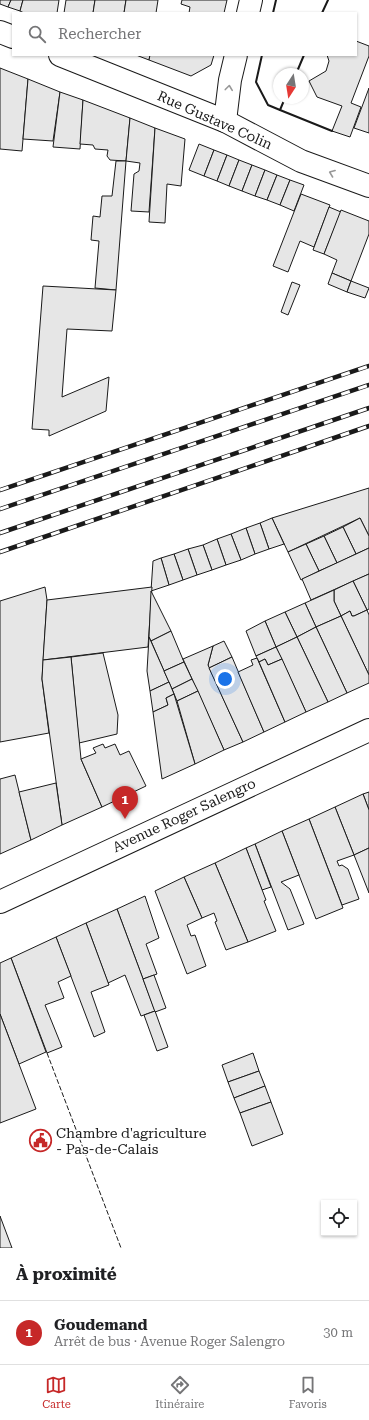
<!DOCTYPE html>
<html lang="fr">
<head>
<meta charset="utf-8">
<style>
	body { margin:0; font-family:"Roboto Serif",serif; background:#f6f6f6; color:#202124 }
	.controls { position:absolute; right:12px; bottom:12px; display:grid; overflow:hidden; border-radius:0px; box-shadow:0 1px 3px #0004 }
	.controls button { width:36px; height:36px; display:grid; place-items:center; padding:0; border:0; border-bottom:1px solid #e0e0e0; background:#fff; color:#202124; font:20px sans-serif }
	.compass { position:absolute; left:273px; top:68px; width:36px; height:36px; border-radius:50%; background:#fff; box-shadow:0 1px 3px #0004; rotate:192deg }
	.you { position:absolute; left:225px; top:679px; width:14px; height:14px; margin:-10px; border:3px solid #fff; border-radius:50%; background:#1a73e8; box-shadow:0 0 0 6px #1a73e833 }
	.badge { display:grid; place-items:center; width:26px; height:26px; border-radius:50%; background:#c62828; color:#fff; font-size:13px; font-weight:700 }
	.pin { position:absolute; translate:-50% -33px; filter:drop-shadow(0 1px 2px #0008) }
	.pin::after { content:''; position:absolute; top:21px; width:14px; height:12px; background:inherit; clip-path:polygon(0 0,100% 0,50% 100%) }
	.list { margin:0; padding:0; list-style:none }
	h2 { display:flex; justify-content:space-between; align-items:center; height:52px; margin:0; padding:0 16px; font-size:17px }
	h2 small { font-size:13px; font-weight:400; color:#757577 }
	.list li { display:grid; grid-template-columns:26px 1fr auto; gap:12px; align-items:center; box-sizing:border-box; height:64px; padding:0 16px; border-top:1px solid #e0e0e0 }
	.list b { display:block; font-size:15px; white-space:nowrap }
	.list p { margin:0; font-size:13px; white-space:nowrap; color:#757577 }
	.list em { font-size:13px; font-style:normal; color:#757577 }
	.icon { flex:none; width:22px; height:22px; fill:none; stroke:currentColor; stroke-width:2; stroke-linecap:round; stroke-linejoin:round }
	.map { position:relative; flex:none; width:369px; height:1248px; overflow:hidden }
	.search { position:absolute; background:#fff; box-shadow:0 1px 3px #0004; left:12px; right:12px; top:12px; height:44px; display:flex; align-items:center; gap:10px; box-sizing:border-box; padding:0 14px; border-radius:0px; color:#757577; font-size:15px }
	.sheet { height:116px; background:#fff }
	nav { display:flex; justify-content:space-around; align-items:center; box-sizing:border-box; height:56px; border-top:1px solid #e0e0e0; background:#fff; font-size:11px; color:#757577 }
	nav a { display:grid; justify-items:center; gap:2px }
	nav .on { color:#c62828 }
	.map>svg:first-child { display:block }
</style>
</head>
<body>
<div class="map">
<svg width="369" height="1248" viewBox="0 0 369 1248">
	<rect width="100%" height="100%" fill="#fff"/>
	<g fill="#e6e6e6" stroke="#1a1a1a">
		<path d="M0,0H11L8,7L0,4Z"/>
		<path d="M11,0H23L20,11L8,7Z"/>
		<path d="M23,0H59L57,13H24L20,11Z"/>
		<path d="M66,0H95L93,13H64Z"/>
		<path d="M95,0H126L124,13H93Z"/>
		<path d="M126,0H158L156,13H124Z"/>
		<path d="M182,0H227L224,13H189L190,7L181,4Z"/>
		<path d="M356,41L369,46V56L351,103L361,107L350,137L332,131L342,106L317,97L309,81L326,71L329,61L327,55H356Z"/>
		<path d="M136,55H150L149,60Z"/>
		<path d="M150,55H214L211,65L191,76L149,60Z"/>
		<path d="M0,68L28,79L22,151L0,149Z"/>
		<path d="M28,79L60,92L53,141L23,139Z"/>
		<path d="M369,88V133L354,128Z"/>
		<path d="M60,92L83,100L80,149L53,147Z"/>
		<path d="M83,100L130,118L126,161L110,160L107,156L108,150L95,149L93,145L80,144Z"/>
		<path d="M130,118L155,128L149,212L131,211L134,174L139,171L140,163L126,161Z"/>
		<path d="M155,128L185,139L181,186L167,184L165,223L149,222Z"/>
		<path d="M199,144L214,150L204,176L189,170Z"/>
		<path d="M214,150L227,155L217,181L204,176Z"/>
		<path d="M227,155L239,160L229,186L217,181Z"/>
		<path d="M239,160L252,165L242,191L229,186Z"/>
		<path d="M116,161H126L116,290L95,288L99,241L91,240L93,216L100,217L102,196H112Z"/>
		<path d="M252,165L265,170L255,196L242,191Z"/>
		<path d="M265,170L277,175L267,200L255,196Z"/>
		<path d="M277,175L290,180L280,205L267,200Z"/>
		<path d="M290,180L304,185L294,211L280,205Z"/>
		<path d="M301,194L330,205L314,247L300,241L288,272L273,266Z"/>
		<path d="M329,207L341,212L324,254L313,250Z"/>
		<path d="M341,210L369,221V234L351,281L332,273L337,260L324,254Z"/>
		<path d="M332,273L351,281L347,292L328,284Z"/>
		<path d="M351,281L369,288L365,298L347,292Z"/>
		<path d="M292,282L300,285L288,315L281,312Z"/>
		<path d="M43,286L116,290L112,331L67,329L62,397L109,377L106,411L49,436V430L32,429Z"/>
		<path d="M369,488V536L360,518L288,552L272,518Z"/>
		<path d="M272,518L284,544L269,549L260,523Z"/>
		<path d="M360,518L369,536V548L356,554L343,527Z"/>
		<path d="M260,523L269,549L255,554L246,528Z"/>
		<path d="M343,527L356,554L337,563L324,536Z"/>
		<path d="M246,528L255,554L241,560L231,534Z"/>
		<path d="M231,534L241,560L226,565L217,539Z"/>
		<path d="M324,536L337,563L319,571L306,544Z"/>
		<path d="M217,539L226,565L212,570L203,545Z"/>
		<path d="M306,544L319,571L301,580L288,552Z"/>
		<path d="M203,545L212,570L197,575L188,549Z"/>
		<path d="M369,548V574L311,600L302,579Z"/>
		<path d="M188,549L197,575L183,580L174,554Z"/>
		<path d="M174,554L183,580L169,585L161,558Z"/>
		<path d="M161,558L169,585L151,591L153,561Z"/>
		<path d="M369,574V609L367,610L353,581Z"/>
		<path d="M353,581L367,610L354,616H352L350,611L341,616L334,601V590Z"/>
		<path d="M45,587L47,600L42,679L49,733L0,742V601Z"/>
		<path d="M152,587L148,647L43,660L47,600Z"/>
		<path d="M334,590V601L341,616L316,627L305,603Z"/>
		<path d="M151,591L171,631L151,641L149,637Z"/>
		<path d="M305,603L316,627L297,637L285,612Z"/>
		<path d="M367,610L369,615V675L341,616L350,611L352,616H354Z"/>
		<path d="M285,612L297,637L276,647L265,621Z"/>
		<path d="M341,616L369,675V683L347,693L316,627Z"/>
		<path d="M265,621L276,647L256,656L246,631Z"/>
		<path d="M316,627L347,693L328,702L297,637Z"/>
		<path d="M171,631L184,662L164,671L151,641Z"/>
		<path d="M149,637L169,682L150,691L147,671Z"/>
		<path d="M297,637L328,702L306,712L276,647Z"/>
		<path d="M224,641L232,657L209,668L208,665L213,646Z"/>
		<path d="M213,646L208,665L243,742L224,750L183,659Z"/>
		<path d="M276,647L282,659L268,665L265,659L259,662L256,656Z"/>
		<path d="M103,653L118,715L117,734L79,743L71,657Z"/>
		<path d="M71,657L81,759L102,807L62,825L42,679L43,660Z"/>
		<path d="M232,657L264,732L243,742L209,668Z"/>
		<path d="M257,658L285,722L264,732L238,672L253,665L251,660Z"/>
		<path d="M265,659L268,665L282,659L306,712L285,722L259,662Z"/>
		<path d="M184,662L192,679L172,689L164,671Z"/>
		<path d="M192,679L198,691L177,701L172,689Z"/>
		<path d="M169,682L174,694L166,698L168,705L153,712L150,691Z"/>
		<path d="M198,691L224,750L195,764L177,701Z"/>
		<path d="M174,694L195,764L162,779L153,712L168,705L166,698Z"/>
		<path d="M103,744L105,748L115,744L120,755L129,751L146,786L102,807L81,759L96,753L93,748Z"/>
		<path d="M15,775L31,840L0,854V779Z"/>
		<path d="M56,783L62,825L31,840L19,792Z"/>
		<path d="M369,792V810L363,794Z"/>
		<path d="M363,794L369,810V848L354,855L335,807Z"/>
		<path d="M335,807L354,855L337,861L339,866L342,865L348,869L359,899L342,905L309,819Z"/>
		<path d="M309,819L343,908L316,919L282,831Z"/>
		<path d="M282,831L299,875L281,882L290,889L304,924L288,930L255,844Z"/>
		<path d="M255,844L271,887L262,890L246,848Z"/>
		<path d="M246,848L266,900L264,901L276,931L248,942L215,863Z"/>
		<path d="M369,848V893L354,855Z"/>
		<path d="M215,863L248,942L226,950L215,922L217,921L214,913L202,918L184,877Z"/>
		<path d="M184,877L202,918L187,925L191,936L195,935L206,966L187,974L155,891Z"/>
		<path d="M145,896L159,938L146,944L157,974L143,979L117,909Z"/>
		<path d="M117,909L155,1011L141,1016L125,975L108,983L86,923Z"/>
		<path d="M86,923L109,985L91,992L105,1032L94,1037L56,937Z"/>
		<path d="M56,937L71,976L58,982L64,998L45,1005L62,1047L47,1053L11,958Z"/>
		<path d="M11,958L46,1052L19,1064L0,1014V963Z"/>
		<path d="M154,975L166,1008L155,1012L143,979Z"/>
		<path d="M155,1011L168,1047L157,1051L144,1015Z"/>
		<path d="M0,1014L36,1109L0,1123Z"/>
		<path d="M253,1053L259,1071L228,1082L222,1065Z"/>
		<path d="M259,1071L265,1086L234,1098L228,1082Z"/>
		<path d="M265,1086L271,1102L240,1113L234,1098Z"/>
		<path d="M271,1102L283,1134L252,1146L240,1113Z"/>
		<path d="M0,1216L12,1248H0Z"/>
	</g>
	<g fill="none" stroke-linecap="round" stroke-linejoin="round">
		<defs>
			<g id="minor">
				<path d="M248,13L251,0"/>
				<path d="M0,32L13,37"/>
				<path d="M60,55L225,121L301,161L369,186"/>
				<path d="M225,121L230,80L236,55"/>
				<path d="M0,902L369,730"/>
			</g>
		</defs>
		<use href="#minor" stroke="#1a1a1a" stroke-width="24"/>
		<use href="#minor" stroke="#fff" stroke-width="22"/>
		<defs>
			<g id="rail">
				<path d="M0,490L369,366"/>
				<path d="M0,509L369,385"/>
				<path d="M0,533L369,408"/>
				<path d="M0,552L369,426"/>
			</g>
		</defs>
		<use href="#rail" stroke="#1a1a1a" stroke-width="4.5"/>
		<use href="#rail" stroke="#fff" stroke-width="3" stroke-dasharray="9" stroke-linecap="butt"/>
		<path stroke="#1a1a1a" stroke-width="1" stroke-dasharray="5 2" stroke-linecap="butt" d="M47,1053L121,1248"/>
		<g stroke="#1a1a1a" stroke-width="2">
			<path d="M273,13L276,0"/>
			<path d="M322,13L328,0"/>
			<path d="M262,55L256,82L268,105L280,110"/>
			<path d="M296,74L304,55"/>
			<path d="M285,98L280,110L332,131"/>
		</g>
	</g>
	<defs><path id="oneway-chevron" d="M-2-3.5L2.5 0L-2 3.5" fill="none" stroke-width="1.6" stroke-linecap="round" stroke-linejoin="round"/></defs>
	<g stroke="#989898">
		<use href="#oneway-chevron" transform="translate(229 88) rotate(-83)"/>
		<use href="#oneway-chevron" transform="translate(332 173) rotate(-159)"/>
	</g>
	<defs>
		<symbol id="civic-ring" viewBox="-11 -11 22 22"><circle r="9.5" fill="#fff" stroke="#c62828" stroke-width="1.5"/><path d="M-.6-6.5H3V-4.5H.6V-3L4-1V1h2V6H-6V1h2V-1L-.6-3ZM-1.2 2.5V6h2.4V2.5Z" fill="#c62828"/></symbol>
	</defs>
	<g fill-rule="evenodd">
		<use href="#civic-ring" x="28" y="1128" width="25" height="25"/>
	</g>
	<g text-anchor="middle" stroke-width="3" stroke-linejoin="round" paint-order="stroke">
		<g font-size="14" fill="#1a1a1a" stroke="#fff">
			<text transform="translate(215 120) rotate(24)" y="5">Rue Gustave Colin</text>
			<text transform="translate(184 815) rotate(-25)" y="5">Avenue Roger Salengro</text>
		</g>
		<g font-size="14" fill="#1a1a1a" stroke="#fff" text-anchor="start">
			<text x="56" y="1138">Chambre d'agriculture<tspan x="56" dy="16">- Pas-de-Calais</tspan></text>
		</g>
	</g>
</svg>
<div class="controls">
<button><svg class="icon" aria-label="locate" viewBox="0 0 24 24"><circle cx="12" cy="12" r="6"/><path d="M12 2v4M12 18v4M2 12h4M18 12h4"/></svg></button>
</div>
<svg class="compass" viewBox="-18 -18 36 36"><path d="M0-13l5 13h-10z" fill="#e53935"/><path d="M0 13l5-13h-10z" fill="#757577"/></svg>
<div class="you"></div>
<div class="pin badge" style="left:125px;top:819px">1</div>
<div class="search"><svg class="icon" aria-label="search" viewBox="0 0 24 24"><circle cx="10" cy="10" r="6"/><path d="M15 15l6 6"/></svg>Rechercher</div>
</div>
<section class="sheet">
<h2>À proximité<small></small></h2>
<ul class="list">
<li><span class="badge">1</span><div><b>Goudemand</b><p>Arrêt de bus · Avenue Roger Salengro</p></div><em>30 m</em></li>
</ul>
</section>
<nav>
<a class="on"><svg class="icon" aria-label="map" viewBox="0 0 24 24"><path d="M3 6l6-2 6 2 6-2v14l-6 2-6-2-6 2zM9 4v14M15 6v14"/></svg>Carte</a>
<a><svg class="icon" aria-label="directions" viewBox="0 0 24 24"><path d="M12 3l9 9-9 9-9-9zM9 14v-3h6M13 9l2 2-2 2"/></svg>Itinéraire</a>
<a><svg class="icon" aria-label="saved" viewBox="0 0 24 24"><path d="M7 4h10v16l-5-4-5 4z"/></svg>Favoris</a>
</nav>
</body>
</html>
